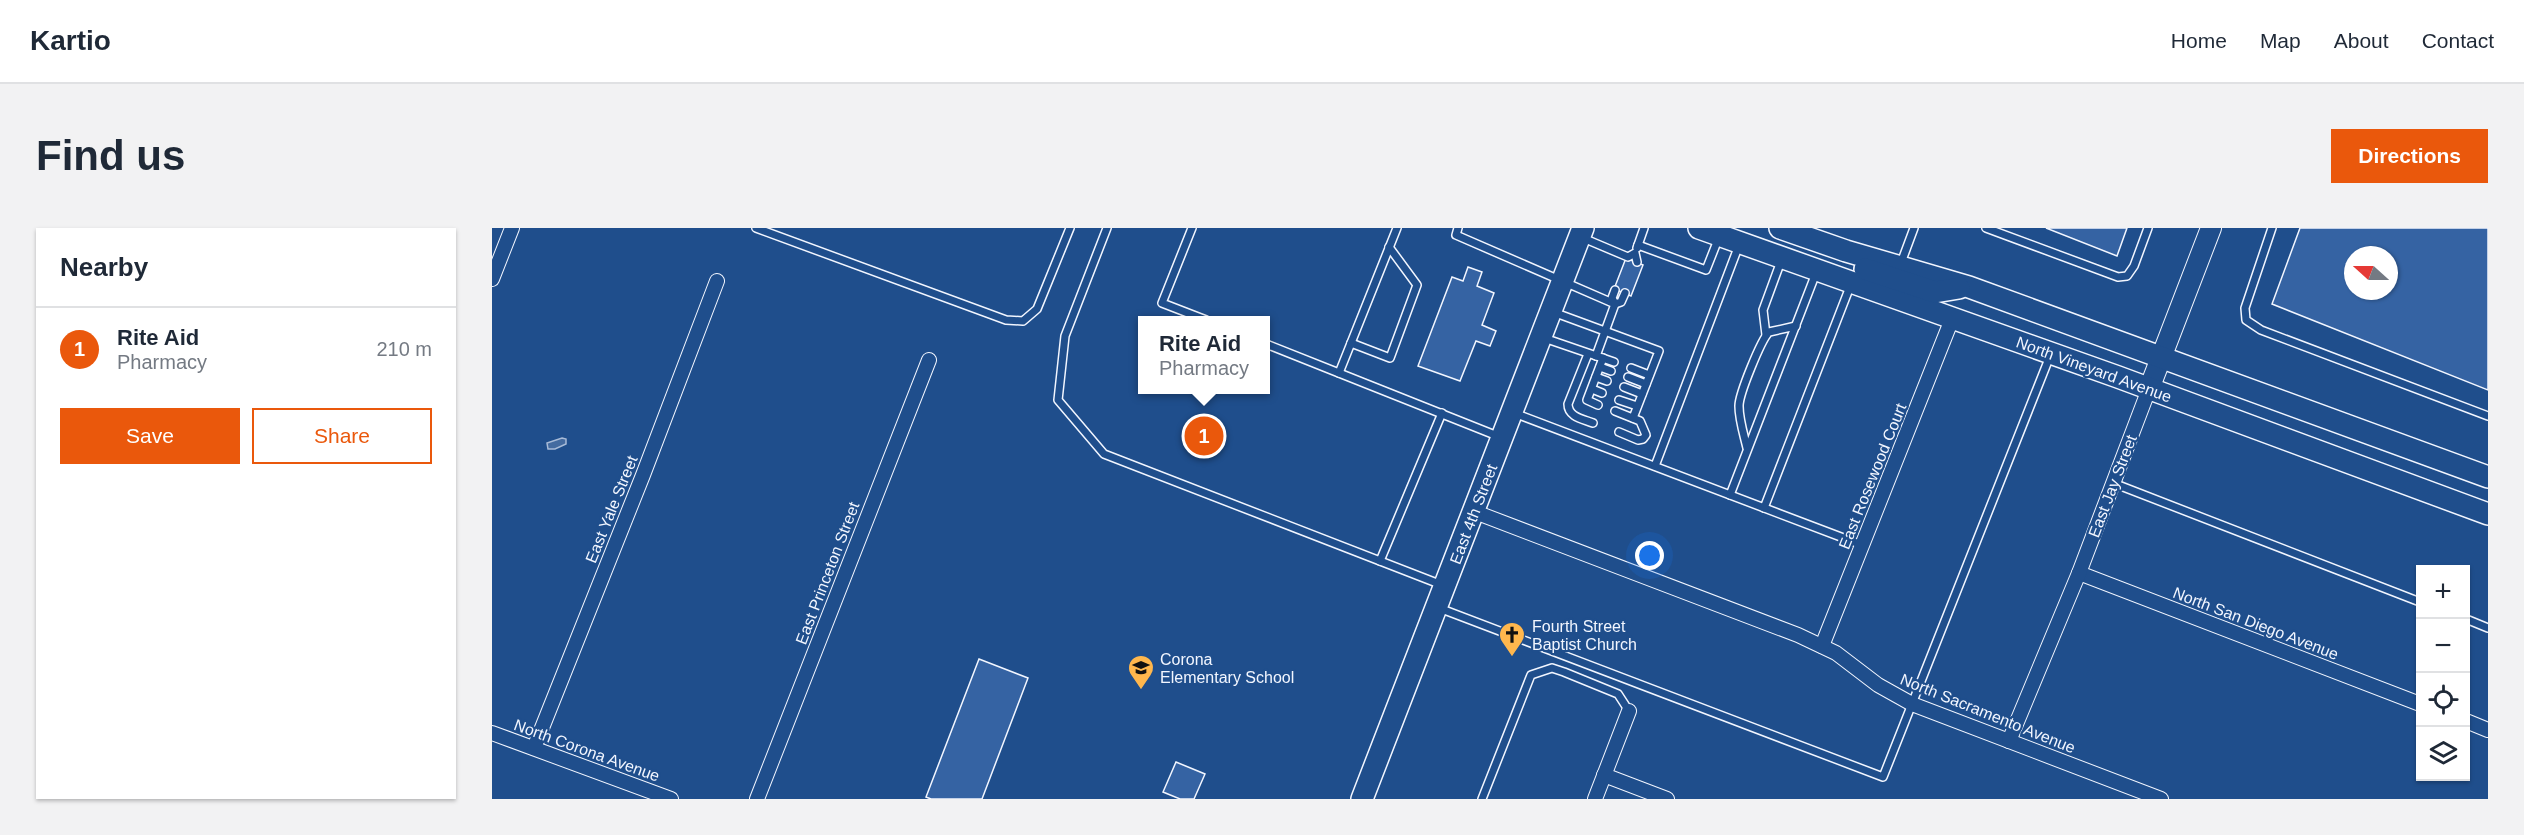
<!DOCTYPE html>
<html lang="en">
<head>
<meta charset="utf-8">
<style>
	body { margin:0; font-family:Arial,sans-serif; background:#f2f2f3; color:#1f2937 }
	.controls { position:absolute; right:18px; bottom:18px; display:grid; overflow:hidden; border-radius:0px; box-shadow:0 2px 4px #0004 }
	.controls button { width:54px; height:54px; display:grid; place-items:center; padding:0; border:0; border-bottom:2px solid #e0e1e3; background:#fff; color:#1f2937; font:30px sans-serif }
	.compass { position:absolute; left:1852px; top:18px; width:54px; height:54px; border-radius:50%; background:#fff; box-shadow:0 2px 4px #0004; rotate:291deg }
	.you { position:absolute; left:1158px; top:328px; width:21px; height:21px; margin:-15px; border:4px solid #fff; border-radius:50%; background:#1a73e8; box-shadow:0 0 0 9px #1a73e833 }
	.badge { display:grid; place-items:center; width:39px; height:39px; border-radius:50%; background:#ea580c; color:#fff; font-size:20px; font-weight:700 }
	.pin { position:absolute; translate:-50% -50%; border:3px solid #fff; box-shadow:0 2px 6px #0006 }
	.popup { position:absolute; left:646px; top:88px; width:132px; height:78px; box-sizing:border-box; display:grid; place-content:center; border-radius:0px; background:#fff; filter:drop-shadow(0 2px 4px #0005); font-size:20px; white-space:nowrap; color:#747a83 }
	.popup b { font-size:22px; color:#1f2937 }
	.popup::after { content:''; position:absolute; left:50%; top:100%; margin-left:-12px; border:12px solid transparent; border-top-color:#fff }
	.list { margin:0; padding:0; list-style:none }
	h2 { display:flex; justify-content:space-between; align-items:center; height:78px; margin:0; padding:0 24px; font-size:26px }
	h2 small { font-size:20px; font-weight:400; color:#747a83 }
	.list li { display:grid; grid-template-columns:39px 1fr auto; gap:18px; align-items:center; box-sizing:border-box; height:84px; padding:0 24px; border-top:2px solid #e0e1e3 }
	.list b { display:block; font-size:22px; white-space:nowrap }
	.list p { margin:0; font-size:20px; white-space:nowrap; color:#747a83 }
	.list em { font-size:20px; font-style:normal; color:#747a83 }
	.actions { display:flex; gap:12px; padding:18px 24px }
	.actions a { flex:1; padding:14px 0; border:2px solid #ea580c; border-radius:0px; text-align:center; font-size:21px; color:#ea580c }
	.actions .main { background:#ea580c; color:#fff }
	.icon { flex:none; width:33px; height:33px; fill:none; stroke:currentColor; stroke-width:2; stroke-linecap:round; stroke-linejoin:round }
	.map { position:relative; flex:none; width:1996px; height:571px; overflow:hidden; border-radius:0px }
	header { display:flex; align-items:center; gap:36px; box-sizing:border-box; height:84px; padding:0 30px; background:#fff; border-bottom:2px solid #e0e1e3 }
	header strong { font-size:28px }
	nav { display:flex; gap:33px; margin-inline-start:auto; font-size:21px }
	.intro { display:flex; align-items:center; justify-content:space-between; box-sizing:border-box; height:144px; padding:0 36px }
	h1 { margin:0; font-size:42px }
	.button { padding:15px 27px; border-radius:0px; background:#ea580c; color:#fff; font-size:21px; font-weight:700 }
	main { display:flex; gap:36px; padding:0 36px }
	aside { flex:1; background:#fff; border-radius:0px; box-shadow:0 2px 4px #0004 }
	.map>svg:first-child { display:block }
</style>
</head>
<body>
<header>
<strong>Kartio</strong>
<nav><a>Home</a><a>Map</a><a>About</a><a>Contact</a></nav>
</header>
<div class="intro"><h1>Find us</h1><a class="button">Directions</a></div>
<main>
<aside>
<h2>Nearby<small></small></h2>
<ul class="list">
<li><span class="badge">1</span><div><b>Rite Aid</b><p>Pharmacy</p></div><em>210 m</em></li>
</ul>
<div class="actions"><a class="main">Save</a><a>Share</a></div>
</aside>
<div class="map">
<svg width="1996" height="571" viewBox="0 0 1996 571">
	<rect width="100%" height="100%" fill="#1f4e8c"/>
	<path fill="#446ba0" stroke="#a8bbd7" stroke-width="1.5" d="M70,210L74,211V216L63,221H56L55,215Z"/>
	<g fill="#3563a3" stroke="#f2f6ff" stroke-width="1.5" fill-rule="evenodd">
		<path d="M1554,0H1635L1625,28Z"/>
		<path d="M1808,0H1996V162L1780,76ZM1861,27H1897V63H1861Z"/>
		<path d="M1134,30L1151,37L1139,68L1122,61Z"/>
		<path d="M976,39L990,44L985,58L1002,65L990,97L1004,103L998,118L984,113L968,153L926,138L960,49L971,53Z"/>
		<path d="M487,431L536,450L490,571H439L434,569Z"/>
		<path d="M684,534L713,546L702,571H688L671,564Z"/>
	</g>
	<g fill="none" stroke-linecap="round" stroke-linejoin="round">
		<defs>
			<g id="lane">
				<path d="M264,0L514,92L531,93L545,81L578,0"/>
				<path d="M615,0L573,108L566,172L612,226L950,357"/>
				<path d="M700,0L670,75L714,92"/>
				<path d="M966,0L964,7L1123,76L1104,128"/>
				<path d="M1494,0L1626,49L1635,48L1642,38L1656,0"/>
				<path d="M1780,0L1753,80L1754,92L1769,102L1996,188"/>
				<path d="M1091,10L1136,29L1143,25L1145,34"/>
				<path d="M1146,17L1214,42L1227,9"/>
				<path d="M1145,20L1152,0"/>
				<path d="M1409,35L1422,0"/>
				<path d="M1123,62L1120,70L1123,76L1129,74L1133,65"/>
				<path d="M1061,84L1167,123L1141,190"/>
				<path d="M1274,107L1271,82L1289,33"/>
				<path d="M1052,110L1122,134"/>
				<path d="M859,115L898,130L925,57L897,19"/>
				<path d="M774,116L847,145L905,0"/>
				<path d="M1096,126L1076,176C1076,189 1091,191 1101,195"/>
				<path d="M1108,139L1119,143"/>
				<path d="M1139,140L1157,147"/>
				<path d="M847,145L1008,209"/>
				<path d="M1104,149L1115,153"/>
				<path d="M1136,149L1154,156"/>
				<path d="M1132,159L1150,166"/>
				<path d="M1100,161L1110,165"/>
				<path d="M1127,172L1145,178"/>
				<path d="M1106,177L1095,172L1111,130"/>
				<path d="M1123,183L1148,193L1154,207L1151,211L1146,212L1127,204"/>
				<path d="M1022,185L1370,317"/>
				<path d="M1255,220C1252,207 1247,192 1247,178C1247,166 1269,112 1277,104L1304,98"/>
				<path d="M1163,238L1247,17"/>
				<path d="M1621,255L1928,374"/>
				<path d="M1238,267L1324,45"/>
				<path d="M1272,280L1359,56"/>
				<path d="M888,333L950,185"/>
				<path d="M947,380L1391,549L1558,128"/>
				<path d="M1974,391L1996,400"/>
				<path d="M990,571L1039,447L1060,440L1072,444L1126,466L1137,483"/>
			</g>
			<g id="street">
				<path d="M0,51L20,0"/>
				<path d="M983,284L1306,407L1344,425L1386,457L1420,476L1669,571"/>
				<path d="M1587,345L1928,476"/>
				<path d="M1330,418L1460,91"/>
				<path d="M1974,493L1996,502"/>
				<path d="M0,505L179,571"/>
				<path d="M1517,513L1587,345L1657,161"/>
				<path d="M42,520L151,247L225,53"/>
				<path d="M1112,547L1175,571"/>
				<path d="M265,571L437,132"/>
				<path d="M1103,571L1137,483"/>
			</g>
			<path id="secondary" d="M1657,161L1719,0"/>
			<g id="primary">
				<path d="M1207,0L1626,149L1996,286"/>
				<path d="M1288,0L1354,23L1477,59L1996,249"/>
				<path d="M1373,41L1443,64L1467,60"/>
				<path d="M870,571L1091,0"/>
			</g>
		</defs>
		<use href="#lane" stroke="#f2f6ff" stroke-width="10"/>
		<use href="#street" stroke="#f2f6ff" stroke-width="16"/>
		<use href="#secondary" stroke="#f2f6ff" stroke-width="22"/>
		<use href="#primary" stroke="#f2f6ff" stroke-width="24"/>
		<use href="#lane" stroke="#1f4e8c" stroke-width="7"/>
		<use href="#street" stroke="#1f4e8c" stroke-width="14"/>
		<use href="#secondary" stroke="#1f4e8c" stroke-width="20"/>
		<use href="#primary" stroke="#1f4e8c" stroke-width="21"/>
	</g>
	<defs>
		<symbol id="church-pin" viewBox="-11 -11 22 30"><path d="M0 17L-7.5 6A9.5 9.5 0 1 1 7.5 6Z" fill="#ffb74d" stroke="#1f4e8c"/><path d="M-1.2-6h2.4v3.5h3.3v2.4h-3.3V6h-2.4V-.1h-3.3v-2.4h3.3Z" fill="#111"/></symbol>
		<symbol id="school-pin" viewBox="-11 -11 22 30"><path d="M0 17L-7.5 6A9.5 9.5 0 1 1 7.5 6Z" fill="#ffb74d" stroke="#1f4e8c"/><path d="M0-5L7-2L0 1L-7-2ZM-4 1L0 2.5L4 1V4Q0 6-4 4Z" fill="#111"/></symbol>
	</defs>
	<g fill-rule="evenodd">
		<use href="#church-pin" x="1005" y="392" width="30" height="40"/>
		<use href="#school-pin" x="634" y="425" width="30" height="40"/>
	</g>
	<g text-anchor="middle" stroke-width="4.5" stroke-linejoin="round" paint-order="stroke">
		<g font-size="16" fill="#f2f6ff" stroke="#1f4e8c">
			<text transform="translate(1602 141) rotate(20)" y="6">North Vineyard Avenue</text>
			<text transform="translate(1380 248) rotate(-68)" y="6">East Rosewood Court</text>
			<text transform="translate(1620 258) rotate(-69)" y="6">East Jay Street</text>
			<text transform="translate(119 281) rotate(-68)" y="6">East Yale Street</text>
			<text transform="translate(981 286) rotate(-69)" y="6">East 4th Street</text>
			<text transform="translate(335 345) rotate(-69)" y="6">East Princeton Street</text>
			<text transform="translate(1764 395) rotate(21)" y="6">North San Diego Avenue</text>
			<text transform="translate(1496 485) rotate(22)" y="6">North Sacramento Avenue</text>
			<text transform="translate(95 522) rotate(20)" y="6">North Corona Avenue</text>
		</g>
		<g font-size="16" fill="#f2f6ff" stroke="#1f4e8c" text-anchor="start">
			<text x="1040" y="404">Fourth Street<tspan x="1040" dy="18">Baptist Church</tspan></text>
			<text x="668" y="437">Corona<tspan x="668" dy="18">Elementary School</tspan></text>
		</g>
	</g>
</svg>
<div class="controls">
<button>+</button>
<button>−</button>
<button><svg class="icon" aria-label="locate" viewBox="0 0 24 24"><circle cx="12" cy="12" r="6"/><path d="M12 2v4M12 18v4M2 12h4M18 12h4"/></svg></button>
<button><svg class="icon" aria-label="layers" viewBox="0 0 24 24"><path d="M12 4l9 5-9 5-9-5zM3 14l9 5 9-5"/></svg></button>
</div>
<svg class="compass" viewBox="-18 -18 36 36"><path d="M0-13l5 13h-10z" fill="#e53935"/><path d="M0 13l5-13h-10z" fill="#747a83"/></svg>
<div class="you"></div>
<div class="pin badge" style="left:712px;top:208px">1</div>
<div class="popup"><b>Rite Aid</b>Pharmacy</div>
</div>
</main>
</body>
</html>
